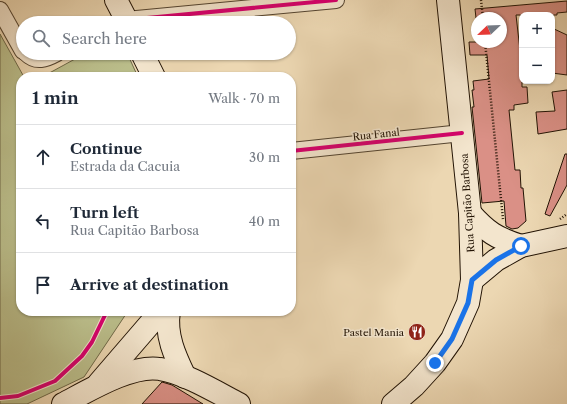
<!DOCTYPE html>
<html lang="en">
<head>
<meta charset="utf-8">
<style>
	body { margin:0; font-family:"Libre Caslon Text",serif; background:#f2f2f3; color:#1f2937 }
	.controls { position:absolute; right:12px; top:12px; display:grid; overflow:hidden; border-radius:8px; box-shadow:0 1px 3px #0004 }
	.controls button { width:36px; height:36px; display:grid; place-items:center; padding:0; border:0; border-bottom:1px solid #e0e1e3; background:#fff; color:#1f2937; font:20px sans-serif }
	.compass { position:absolute; left:471px; top:12px; width:36px; height:36px; border-radius:50%; background:#fff; box-shadow:0 1px 3px #0004; rotate:247deg }
	.stop { position:absolute; width:12px; height:12px; margin:-9px; border:3px solid #1a73e8; border-radius:50%; background:#fff }
	.stop.end { background:#1a73e8; border-color:#fff; box-shadow:0 1px 4px #0008 }
	.list { margin:0; padding:0; list-style:none }
	h2 { display:flex; justify-content:space-between; align-items:center; height:52px; margin:0; padding:0 16px; font-size:17px }
	h2 small { font-size:13px; font-weight:400; color:#747a83 }
	.list li { display:grid; grid-template-columns:26px 1fr auto; gap:12px; align-items:center; box-sizing:border-box; height:64px; padding:0 16px; border-top:1px solid #e0e1e3 }
	.list b { display:block; font-size:15px; white-space:nowrap }
	.list p { margin:0; font-size:13px; white-space:nowrap; color:#747a83 }
	.list em { font-size:13px; font-style:normal; color:#747a83 }
	.icon { flex:none; width:22px; height:22px; fill:none; stroke:currentColor; stroke-width:2; stroke-linecap:round; stroke-linejoin:round }
	.map { position:relative; flex:none; width:567px; height:404px; overflow:hidden }
	.search { position:absolute; background:#fff; box-shadow:0 1px 3px #0004; left:16px; top:16px; width:280px; height:44px; display:flex; align-items:center; gap:10px; box-sizing:border-box; padding:0 14px; border-radius:22px; color:#747a83; font-size:15px }
	.panel { position:absolute; background:#fff; box-shadow:0 1px 3px #0004; left:16px; top:72px; width:280px; height:244px; border-radius:16px }
	.map>svg:first-child { display:block }
</style>
</head>
<body>
<div class="map">
<svg width="567" height="404" viewBox="0 0 567 404">
	<rect width="100%" height="100%" fill="#ecd7b2"/>
	<filter id="stains"><feTurbulence type="fractalNoise" baseFrequency=".005" numOctaves="4"/><feColorMatrix values="0 0 0 0 .2 0 0 0 0 .09 0 0 0 0 .02 0 0 0 .5 -.17"/></filter>
	<radialGradient id="worn" r=".72"><stop offset=".6" stop-color="#630" stop-opacity="0"/><stop offset="1" stop-color="#630" stop-opacity=".3"/></radialGradient>
	<g fill="#babd8a" stroke="#6e6847">
		<path d="M0,34L24,77H21V311H128L84,377L27,404H0Z"/>
		<path d="M86,53H127L138,77H42Z"/>
	</g>
	<g fill="#da9086" stroke="#221304">
		<path d="M567,1V12L557,13V15H516L520,50H522V87H527L528,103L514,105V110H509L515,170H520L521,188H523L526,221L518,228L512,229L506,226L504,201L482,203L472,107H474L472,90H474L473,81L489,79L487,55H470L469,42H501V18H476L475,9Z"/>
		<path d="M552,28L567,35V75L552,73Z"/>
		<path d="M567,90V129L538,134L536,112L555,111L552,92Z"/>
		<path d="M565,154H567V185L550,216L545,214Z"/>
		<path d="M162,382L172,385L203,404H142Z"/>
	</g>
	<g fill="none" stroke-linecap="round" stroke-linejoin="round">
		<defs>
			<g id="street">
				<path d="M0,10L23,51"/>
				<path d="M120,23L126,20L336,0"/>
				<path d="M26,53C36,63 46,59 57,53"/>
				<path d="M291,151L462,133"/>
			</g>
			<g id="secondary">
				<path d="M116,0L128,23"/>
				<path d="M142,53L154,77"/>
				<path d="M470,213C487,232 496,238 521,246"/>
				<path d="M472,280L496,260L521,246L567,236"/>
				<path d="M169,311C165,335 175,356 185,377"/>
				<path d="M99,383L161,311"/>
				<path d="M63,404C88,391 132,364 160,369C183,372 218,393 239,404"/>
				<path d="M393,404L414,386L435,363L452,339L468,303L472,280L470,213L448,0"/>
			</g>
		</defs>
		<use href="#street" stroke="#544430" stroke-width="18"/>
		<use href="#secondary" stroke="#221304" stroke-width="24"/>
		<g stroke="#221304" stroke-width="2.5" stroke-dasharray="1 2" stroke-linecap="butt">
			<path d="M481,0L483,18"/>
			<path d="M485,42L503,219"/>
			<path d="M560,219L567,214"/>
		</g>
		<use href="#street" stroke="#f3e5cd" stroke-width="16"/>
		<use href="#secondary" stroke="#f3e5cd" stroke-width="22"/>
		<defs>
			<g id="cycleway">
				<path d="M120,23L126,20L336,0"/>
				<path d="M291,151L462,133"/>
				<path d="M0,398L18,396L55,381L82,356L92,342L107,311"/>
			</g>
		</defs>
		<use href="#cycleway" stroke="#f3e5cd" stroke-width="6"/>
		<use href="#cycleway" stroke="#d6006c" stroke-width="4"/>
	</g>
	<g fill="none" stroke-linecap="round" stroke-linejoin="round">
		<path stroke="#1a73e8" stroke-width="5" d="M435,363L452,339L468,303L472,280L496,260L521,246"/>
	</g>
	<defs>
		<symbol id="restaurant-disc" viewBox="-11 -11 22 22"><circle r="9.5" fill="#8f2418" stroke="#f3e5cd"/><path d="M-5-6h1v4h1v-4h1v4h1v-4h1v5L-1.5 .5V6h-2V.5L-5-1ZM5-6V6H3V1.5H1.5Q1.5-4 5-6Z" fill="#fff"/></symbol>
	</defs>
	<g fill-rule="evenodd">
		<use href="#restaurant-disc" x="407" y="322" width="20" height="20"/>
	</g>
	<g text-anchor="middle" stroke-width="3" stroke-linejoin="round" paint-order="stroke">
		<g font-size="10" fill="#221304" stroke="#f3e5cd">
			<text transform="translate(376 134) rotate(-6)" y="4">Rua Fanal</text>
			<text transform="translate(467 203) rotate(-94)" y="4">Rua Capitão Barbosa</text>
		</g>
		<g font-size="10" fill="#221304" stroke="#f3e5cd" text-anchor="end">
			<text x="404" y="336">Pastel Mania</text>
		</g>
	</g>
	<rect width="100%" height="100%" filter="url(#stains)"/>
	<rect width="100%" height="100%" fill="url(#worn)"/>
</svg>
<div class="controls">
<button>+</button>
<button>−</button>
</div>
<svg class="compass" viewBox="-18 -18 36 36"><path d="M0-13l5 13h-10z" fill="#e53935"/><path d="M0 13l5-13h-10z" fill="#747a83"/></svg>
<div class="stop" style="left:521px;top:246px"></div>
<div class="stop end" style="left:435px;top:363px"></div>
<div class="search"><svg class="icon" aria-label="search" viewBox="0 0 24 24"><circle cx="10" cy="10" r="6"/><path d="M15 15l6 6"/></svg>Search here</div>
<section class="panel">
<h2>1 min<small>Walk · 70 m</small></h2>
<ul class="list">
<li><svg class="icon" aria-label="ahead" viewBox="0 0 24 24"><path d="M12 20V5M6 11l6-6 6 6"/></svg><div><b>Continue</b><p>Estrada da Cacuia</p></div><em>30 m</em></li>
<li><svg class="icon" aria-label="left" viewBox="0 0 24 24"><path d="M17 20v-9H6M10 6l-5 5 5 5"/></svg><div><b>Turn left</b><p>Rua Capitão Barbosa</p></div><em>40 m</em></li>
<li><svg class="icon" aria-label="arrive" viewBox="0 0 24 24"><path d="M6 21V4h12l-3 4 3 4H6"/></svg><div><b>Arrive at destination</b></div></li>
</ul>
</section>
</div>
</body>
</html>
